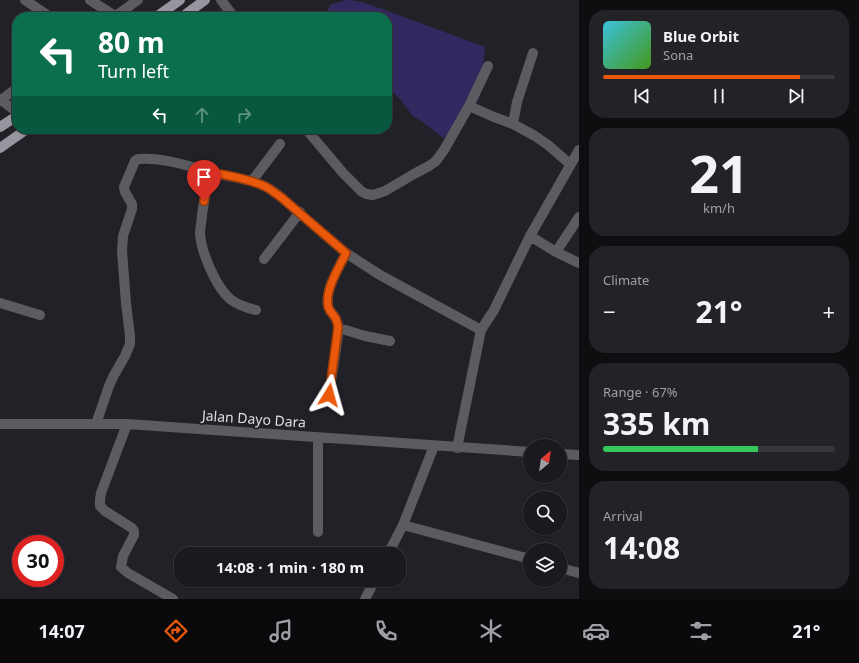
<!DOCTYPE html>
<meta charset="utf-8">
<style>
:root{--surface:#1a191e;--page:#232227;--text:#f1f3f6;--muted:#9fa0a4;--line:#38383c;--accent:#ea580c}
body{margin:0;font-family:"Noto Sans",sans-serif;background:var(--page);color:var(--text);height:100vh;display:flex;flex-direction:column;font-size:15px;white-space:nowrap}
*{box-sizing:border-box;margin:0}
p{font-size:13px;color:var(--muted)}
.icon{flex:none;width:22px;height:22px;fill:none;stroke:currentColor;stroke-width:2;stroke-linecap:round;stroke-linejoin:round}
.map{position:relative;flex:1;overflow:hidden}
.drawer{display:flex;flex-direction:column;gap:10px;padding:10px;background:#0e0e10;width:280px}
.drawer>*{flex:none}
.hud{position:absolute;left:12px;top:12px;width:380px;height:122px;border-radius:16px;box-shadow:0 1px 3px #0004,0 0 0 1px var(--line);background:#0b6e4f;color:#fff;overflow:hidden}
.needle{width:26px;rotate:29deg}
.buttons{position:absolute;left:523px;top:439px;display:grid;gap:8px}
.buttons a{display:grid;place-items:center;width:44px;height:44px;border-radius:50%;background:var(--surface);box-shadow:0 1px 3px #0004,0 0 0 1px var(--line);font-size:20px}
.speed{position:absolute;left:12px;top:535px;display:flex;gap:8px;font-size:20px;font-weight:700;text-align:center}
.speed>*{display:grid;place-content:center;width:52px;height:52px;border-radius:50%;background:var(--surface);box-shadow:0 1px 3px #0004,0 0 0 1px var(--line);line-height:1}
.speed .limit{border:6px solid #d22;background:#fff;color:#111}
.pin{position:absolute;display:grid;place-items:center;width:34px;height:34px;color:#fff;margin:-41px -17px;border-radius:50% 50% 50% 0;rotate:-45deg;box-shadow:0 0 4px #0007}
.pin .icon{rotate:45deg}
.me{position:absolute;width:44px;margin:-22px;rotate:8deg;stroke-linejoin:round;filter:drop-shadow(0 0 3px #0008)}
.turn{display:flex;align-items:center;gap:14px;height:84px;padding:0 20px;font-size:18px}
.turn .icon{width:52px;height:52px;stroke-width:2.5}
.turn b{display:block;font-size:28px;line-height:34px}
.lanes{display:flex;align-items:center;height:38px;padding:0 20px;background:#0003;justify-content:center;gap:20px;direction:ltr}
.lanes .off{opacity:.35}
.big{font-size:30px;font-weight:700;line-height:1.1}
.drawer .tile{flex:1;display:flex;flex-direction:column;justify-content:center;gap:6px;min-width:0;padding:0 14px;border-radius:16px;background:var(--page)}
.drawer .dial{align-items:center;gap:0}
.dial b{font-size:52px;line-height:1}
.song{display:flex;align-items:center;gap:12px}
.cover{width:48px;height:48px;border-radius:6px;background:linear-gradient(135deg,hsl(190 70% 55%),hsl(100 70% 35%))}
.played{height:4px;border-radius:2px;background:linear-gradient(90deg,var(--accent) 85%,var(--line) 85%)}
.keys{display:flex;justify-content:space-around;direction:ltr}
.heat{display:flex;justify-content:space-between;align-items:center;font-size:22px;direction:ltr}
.charge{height:6px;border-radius:3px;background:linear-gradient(90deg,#34c759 67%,var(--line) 0)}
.trip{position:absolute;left:174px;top:547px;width:232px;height:40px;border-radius:16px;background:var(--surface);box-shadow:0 1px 3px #0004,0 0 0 1px var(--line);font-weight:700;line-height:40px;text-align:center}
.menu{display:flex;height:64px;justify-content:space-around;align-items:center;background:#0a0a0c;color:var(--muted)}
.menu .icon{width:28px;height:28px}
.menu .selected{color:var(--accent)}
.menu b{font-size:18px;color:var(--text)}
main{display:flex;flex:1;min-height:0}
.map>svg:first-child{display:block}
.green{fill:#342861}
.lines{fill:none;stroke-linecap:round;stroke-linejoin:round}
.minor{stroke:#5c5c60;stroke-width:10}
.primary{stroke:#97969e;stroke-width:10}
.route-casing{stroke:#983908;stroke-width:10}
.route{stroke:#ea580c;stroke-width:7}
.labels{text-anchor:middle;stroke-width:4;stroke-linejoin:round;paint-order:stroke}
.street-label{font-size:14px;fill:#dfdfe4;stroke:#222128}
</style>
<main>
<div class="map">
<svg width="579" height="599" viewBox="0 0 579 599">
<rect width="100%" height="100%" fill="#222128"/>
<path class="green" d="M346,0C362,0 378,8 393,13C424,24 454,36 485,47L480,96L471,112L456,132L443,138L424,123L413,116L400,99L387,86V17H326L330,5Z"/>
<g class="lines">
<path class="minor" d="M25,0L50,17
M90,0L115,16
M221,0L234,17
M114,17L138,0
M533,53L517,102L513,124L535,136L548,145L570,164
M0,99L17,112
M0,101L17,88
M469,106L488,66
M306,129L343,173L361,191L366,194L373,195L385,191L414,174L429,166L436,161L444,150L469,106L494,117L513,124
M210,172C207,186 204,200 202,215C202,221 200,227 200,233C201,252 216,287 230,299C238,305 247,308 256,310
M252,181L280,144
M530,236L556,252L579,263
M556,252L579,217
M346,253C339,268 325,289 328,306C329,311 333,314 336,319C337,322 338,325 339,328L365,336L390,341
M264,259L300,212
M0,303L40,315
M329,395L339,328
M0,424H127L530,452
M96,424L109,386L114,375L125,356L130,344V336L126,303L122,251L123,236L132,209V204L125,192L124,187L135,161L138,159C163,157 187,166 211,172C228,177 246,178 262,185C270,188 276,193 282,198L346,253L380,275L481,330
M127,424L101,493L100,500V506L105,511L132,528L134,531V535L123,556L121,567L128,573L173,599
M318,438V532
M457,448L481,330L494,310L530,236L579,150
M560,454L579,455
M403,525L530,559
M388,554L403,525L434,446
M560,568L579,573
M365,599L375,580"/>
<path class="primary" d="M156,17L180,0
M182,17L205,0
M0,127L17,116
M0,148L27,129"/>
</g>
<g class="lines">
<defs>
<path id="route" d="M204,201L206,190L210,172C228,176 247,178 264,186C271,189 276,194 282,198L346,253C339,268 325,289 328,306C329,311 333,314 336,319C337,322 338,325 338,328L329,395"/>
</defs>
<use href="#route" class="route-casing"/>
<use href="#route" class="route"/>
</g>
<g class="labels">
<g class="street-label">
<text transform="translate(254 419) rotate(4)" y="5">Jalan Dayo Dara</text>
</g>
</g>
</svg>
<div class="buttons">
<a><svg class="needle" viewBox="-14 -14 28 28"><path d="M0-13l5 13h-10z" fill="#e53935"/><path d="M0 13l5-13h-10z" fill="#9fa0a4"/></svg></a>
<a><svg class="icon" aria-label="search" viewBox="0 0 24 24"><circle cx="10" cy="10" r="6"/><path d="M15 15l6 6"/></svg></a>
<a><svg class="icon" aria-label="layers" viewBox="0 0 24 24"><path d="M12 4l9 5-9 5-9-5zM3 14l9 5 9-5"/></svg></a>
</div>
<div class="speed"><div class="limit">30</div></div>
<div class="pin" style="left:204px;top:201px;background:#d93025"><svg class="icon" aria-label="arrive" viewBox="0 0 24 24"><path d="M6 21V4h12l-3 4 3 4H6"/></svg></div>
<svg class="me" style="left:329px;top:395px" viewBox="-20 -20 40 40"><path d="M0-17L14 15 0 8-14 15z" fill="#ea580c" stroke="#fff" stroke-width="4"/></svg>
<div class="trip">14:08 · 1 min · 180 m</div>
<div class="hud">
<div class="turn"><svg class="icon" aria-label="left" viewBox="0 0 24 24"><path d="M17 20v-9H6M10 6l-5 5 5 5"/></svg><div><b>80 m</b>Turn left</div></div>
<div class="lanes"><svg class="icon" aria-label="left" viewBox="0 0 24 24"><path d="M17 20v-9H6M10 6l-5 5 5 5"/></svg><svg class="icon off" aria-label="ahead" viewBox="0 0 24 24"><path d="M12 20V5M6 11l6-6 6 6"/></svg><svg class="icon off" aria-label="right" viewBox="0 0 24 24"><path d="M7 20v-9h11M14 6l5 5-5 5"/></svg></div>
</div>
</div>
<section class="drawer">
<div class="tile">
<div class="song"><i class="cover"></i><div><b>Blue Orbit</b><p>Sona</p></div></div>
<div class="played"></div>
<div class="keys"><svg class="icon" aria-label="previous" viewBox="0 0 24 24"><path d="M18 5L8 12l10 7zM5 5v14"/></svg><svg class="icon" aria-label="pause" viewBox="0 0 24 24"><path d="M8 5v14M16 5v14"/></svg><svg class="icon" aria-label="next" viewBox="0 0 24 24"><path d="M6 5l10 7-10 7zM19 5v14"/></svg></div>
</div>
<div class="tile dial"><b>21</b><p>km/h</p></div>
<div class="tile"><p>Climate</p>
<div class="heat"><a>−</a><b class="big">21°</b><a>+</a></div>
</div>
<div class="tile"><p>Range · 67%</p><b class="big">335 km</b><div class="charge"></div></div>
<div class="tile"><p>Arrival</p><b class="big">14:08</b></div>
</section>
</main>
<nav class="menu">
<b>14:07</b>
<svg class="icon selected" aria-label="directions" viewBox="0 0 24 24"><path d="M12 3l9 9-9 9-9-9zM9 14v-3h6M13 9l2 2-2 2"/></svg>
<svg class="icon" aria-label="music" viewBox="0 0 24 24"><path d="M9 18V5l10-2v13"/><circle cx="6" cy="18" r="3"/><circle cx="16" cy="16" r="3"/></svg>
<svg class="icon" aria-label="phone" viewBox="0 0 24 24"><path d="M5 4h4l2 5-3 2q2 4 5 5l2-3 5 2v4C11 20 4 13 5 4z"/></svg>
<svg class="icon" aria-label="climate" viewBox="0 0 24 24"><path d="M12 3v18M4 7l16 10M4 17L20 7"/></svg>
<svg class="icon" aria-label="car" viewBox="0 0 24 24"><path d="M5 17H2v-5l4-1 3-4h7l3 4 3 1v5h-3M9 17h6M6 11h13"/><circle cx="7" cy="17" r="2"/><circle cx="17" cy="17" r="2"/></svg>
<svg class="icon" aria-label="filters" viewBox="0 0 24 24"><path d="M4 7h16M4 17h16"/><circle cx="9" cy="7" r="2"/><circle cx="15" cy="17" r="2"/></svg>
<b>21°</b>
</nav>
